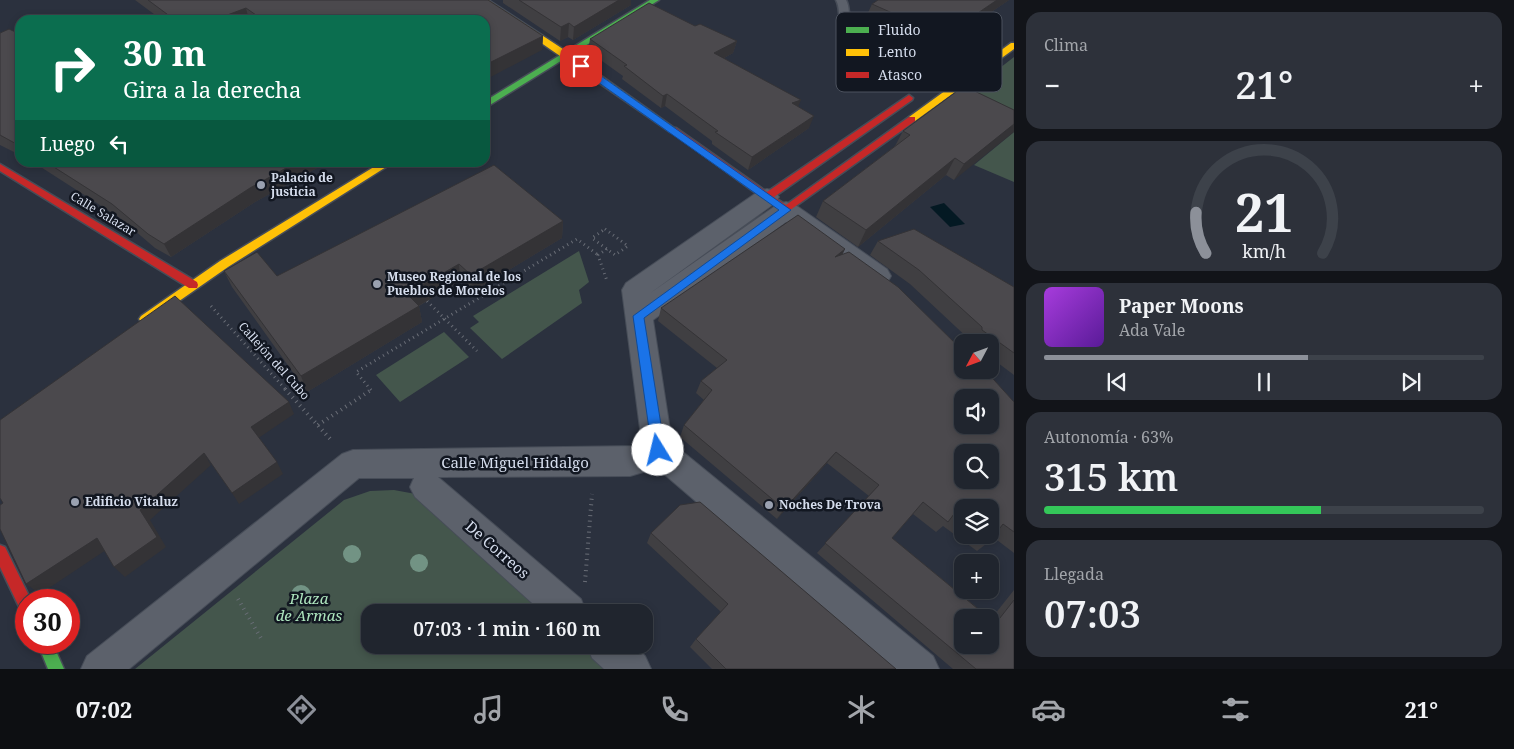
<!DOCTYPE html>
<html lang="es">
<meta charset="utf-8">
<style>
:root{--surface:#20252e;--page:#2d313a;--text:#f1f3f6;--muted:#a2a5aa;--line:#3d424a;--accent:#8c9099}
body{margin:0;font-family:"Noto Serif",serif;background:var(--page);color:var(--text);height:100vh;display:flex;flex-direction:column;font-size:19px;white-space:nowrap}
*{box-sizing:border-box;margin:0}
p{font-size:16px;color:var(--muted)}
.icon{flex:none;width:28px;height:28px;fill:none;stroke:currentColor;stroke-width:2;stroke-linecap:round;stroke-linejoin:round}
.map{position:relative;flex:1;overflow:hidden}
.side{display:flex;flex-direction:column;gap:12px;padding:12px;background:#121419;width:500px}
.side>*{flex:none}
.top-card{position:absolute;left:15px;top:15px;width:475px;height:152px;border-radius:15px;box-shadow:0 2px 8px #0003,0 0 0 1px var(--line);background:#0b6e4f;color:#fff;overflow:hidden}
.needle{width:32px;rotate:229deg}
.fabs{position:absolute;left:954px;top:334px;display:grid;gap:10px}
.fabs a{display:grid;place-items:center;width:45px;height:45px;border-radius:10px;background:var(--surface);box-shadow:0 2px 8px #0003,0 0 0 1px var(--line);font-size:25px}
.speed{position:absolute;left:15px;top:589px;display:flex;gap:10px;font-size:25px;font-weight:700;text-align:center}
.speed>*{display:grid;place-content:center;width:65px;height:65px;border-radius:50%;background:var(--surface);box-shadow:0 2px 8px #0003,0 0 0 1px var(--line);line-height:1}
.speed .limit{border:8px solid #d22;background:#fff;color:#111}
.pin{position:absolute;display:grid;place-items:center;width:42px;height:42px;color:#fff;margin:-21px;border-radius:10px;box-shadow:0 2px 8px #0006}
.me{position:absolute;width:55px;margin:-28px;rotate:351deg;stroke-linejoin:round;filter:drop-shadow(0 0 4px #0008)}
.turn{display:flex;align-items:center;gap:18px;height:105px;padding:0 25px;font-size:22px}
.turn .icon{width:65px;height:65px;stroke-width:2.5}
.turn b{display:block;font-size:35px;line-height:42px}
.then{display:flex;align-items:center;height:48px;padding:0 25px;background:#0003;gap:10px;font-size:19px}
.big{font-size:38px;font-weight:600;line-height:1.1}
.side .tile{flex:1;display:flex;flex-direction:column;justify-content:center;gap:8px;min-width:0;padding:0 18px;border-radius:15px;background:var(--page)}
.side .dial{align-items:center;gap:0}
.dial svg{height:130px;overflow:visible;fill:none;stroke:var(--line);stroke-width:7;stroke-linecap:round;text-anchor:middle}
.dial text{fill:var(--text);stroke:none}
.song{display:flex;align-items:center;gap:15px}
.cover{width:60px;height:60px;border-radius:8px;background:linear-gradient(135deg,hsl(280 70% 55%),hsl(270 70% 35%))}
.played{height:5px;border-radius:2px;background:linear-gradient(90deg,var(--accent) 60%,var(--line) 60%)}
.keys{display:flex;justify-content:space-around;direction:ltr}
.heat{display:flex;justify-content:space-between;align-items:center;font-size:28px;direction:ltr}
.charge{height:8px;border-radius:4px;background:linear-gradient(90deg,#34c759 63%,var(--line) 0)}
.trip{position:absolute;left:361px;top:604px;width:292px;height:50px;border-radius:15px;background:var(--surface);box-shadow:0 2px 8px #0003,0 0 0 1px var(--line);font-weight:600;line-height:50px;text-align:center}
.menu{display:flex;height:80px;justify-content:space-around;align-items:center;background:#0d0f12;color:var(--muted)}
.menu .icon{width:35px;height:35px}
.menu .current{color:var(--accent)}
.menu b{font-size:22px;color:var(--text)}
main{display:flex;flex:1;min-height:0}
.map>svg:first-child{display:block}
.green{fill:#44564c}
.water{fill:#041923}
.lines{fill:none;stroke-linecap:round;stroke-linejoin:round}
.lane-casing{stroke:#474d58;stroke-width:3}
.street-casing{stroke:#474d58;stroke-width:2}
.fast-casing{stroke:#474d58;stroke-width:3}
.slow-casing{stroke:#474d58;stroke-width:3}
.jam-casing{stroke:#474d58;stroke-width:3}
.path-far1{stroke:#6a6e77;stroke-width:3;stroke-dasharray:1 4;stroke-linecap:butt}
.path{stroke:#6a6e77;stroke-width:4;stroke-dasharray:1 4.5;stroke-linecap:butt}
.lane{fill:#5c616b;fill-rule:evenodd}
.street{fill:#5c616b;fill-rule:evenodd}
.fast{fill:#4caf50;fill-rule:evenodd}
.slow{fill:#ffc107;fill-rule:evenodd}
.jam{fill:#c62828;fill-rule:evenodd}
.tree{fill:#729384}
.wall{fill:#403f42;fill-rule:evenodd}
.shaded-wall{fill:#343336}
.building{fill:#4b494d;stroke:#343336;fill-rule:evenodd}
.route{fill:#1a73e8;stroke:#114b97}
.poi-dot{fill:#9aa1b0;stroke:#121721;stroke-width:2}
.labels{text-anchor:middle;stroke-width:5;stroke-linejoin:round;paint-order:stroke}
.poi-label{font-size:12px;font-weight:bold;fill:#d5dded;stroke:#121721;text-anchor:start}
.street-label{font-size:12px;fill:#d5dded;stroke:#121721}
.near-street-label{font-size:15px;fill:#d5dded;stroke:#121721}
.near-park-label{font-size:15px;font-style:italic;fill:#ade4bd;stroke:#121721}
.key{fill:#121721;stroke:#4c525e;stroke-width:1}
.key-label{font-size:14px;fill:#d5dded}
</style>
<main>
<div class="map">
<svg width="1014" height="669" viewBox="0 0 1014 669">
<rect width="100%" height="100%" fill="#2b313e"/>
<path class="green" d="M1014,57V182L974,165L1014,132L955,103Z
M579,251L589,282L579,290L582,303L502,359L470,328L479,322L473,316Z
M444,332L469,357L400,402L376,375Z
M394,490L421,495L554,612H370V645H591L617,669H135L344,500L370,491Z"/>
<path class="water" d="M944,203L965,224L950,227L930,207Z"/>
<g class="lines">
<defs>
<path id="lane" d="M836,0H846C850,7 848,16 851,22C863,43 920,64 942,75L943,77L942,79H934C909,67 854,49 841,23C838,15 840,7 836,0Z"/>
<path id="street" d="M767,189L775,191L779,197L775,203L649,294L778,204L786,202L794,204L887,269L891,276L887,283L878,286L869,283L786,222L653,320L672,443L933,656L939,669H891L657,468L630,476L438,477L581,599L586,612H542L415,497L410,487L414,478H359L129,669H81L87,656L342,454L353,450L639,446L642,444L622,290L626,283L759,191Z
M587,645H633L645,656L651,669H604L592,658Z"/>
<path id="fast" d="M650,0H659L485,108V101Z
M37,642H52L64,669H48Z"/>
<path id="slow" d="M479,0H488L569,53L677,130L676,132H670Z
M1011,43H1014V49L915,121H909V117Z
M382,162H394L228,267L149,322H141L139,319L141,316L220,261Z"/>
<path id="jam" d="M909,95L913,98L912,100L774,197L786,205L909,117H915V121L786,213L764,199L669,130L670,128H676L767,192Z
M0,164L197,282L198,285L197,288H189L0,171Z
M0,545L5,547L31,600H26V613L21,611L0,567Z"/>
</defs>
<use href="#lane" class="lane-casing"/>
<use href="#street" class="street-casing"/>
<use href="#fast" class="fast-casing"/>
<use href="#slow" class="slow-casing"/>
<use href="#jam" class="jam-casing"/>
<path class="path-far1" d="M605,229L628,246L615,255L592,238Z
M607,249L598,255L607,281
M427,301L477,351
M211,306L286,390
M371,390L356,372L577,239L598,255"/>
<path class="path" d="M285,389L332,441
M318,425L371,390L370,389
M585,582L592,494
M238,599L262,640"/>
<use href="#lane" class="lane"/>
<use href="#street" class="street"/>
<use href="#fast" class="fast"/>
<use href="#slow" class="slow"/>
<use href="#jam" class="jam"/>
</g>
<g class="tree">
<circle cx="352" cy="554" r="9"/>
<circle cx="419" cy="563" r="9"/>
<circle cx="301" cy="595" r="10"/>
</g>
<path class="wall" d="M135,0H488L543,36L542,50L485,20H162Z
M503,0H631V5L573,40L568,37L560,41L503,3Z
M1009,0L937,49L866,17L872,4Z
M695,26L737,41L733,53L724,58L798,106L809,128L748,170L712,144V141L665,106L661,108L622,79L623,76L588,51L590,39Z
M0,33L20,34V155L0,145Z
M1014,110L954,180L946,175L858,247L816,217L823,201L895,146L903,131Z
M33,162H326V163L255,202L171,257L155,248L120,218Z
M563,221L562,238L472,292L460,281L419,306L422,322L307,392L232,287L224,271L277,276Z
M878,241L1014,287V375L990,357V342H971V341L910,284L870,255Z
M845,249L842,255L1014,402V553L993,537L990,541L977,551L943,526L936,532L913,514L892,538L991,619L1014,590V669H953L817,553L869,496L827,463L777,519L680,437L684,425L704,400L696,393L701,381L717,368L658,321L661,308ZM962,508L990,535H962Z
M651,533L896,669H712L690,647L696,639L721,612L647,543Z"/>
<path class="shaded-wall" d="M619,0H631V5L573,40L574,27Z
M997,0H1009L937,49L944,36Z
M246,8L249,20H214Z
M569,23L568,37L560,41L561,27Z
M543,36L542,50L485,80V65Z
M737,41L733,53L711,65L714,53Z
M667,94L665,106L661,108L663,96Z
M801,100L796,112L792,103Z
M814,116L809,128L748,170L752,157Z
M1014,124V132L954,180L964,164Z
M955,158L946,175L858,247L866,230Z
M297,162L326,163L255,202L171,257L164,244L250,188Z
M563,221L562,238L472,292L471,275Z
M845,249L838,263L835,257Z
M459,264L460,281L410,311L407,294Z
M419,306L422,322L307,392L301,376Z
M289,402L294,414L257,439L251,427Z
M836,452L827,463L777,519L784,509Z
M204,453L211,465L150,520L166,547L125,577L114,567L140,510Z
M277,462L283,474L239,504L232,493Z
M97,538L109,548L40,594L26,584Z"/>
<path class="building" d="M148,0H488L543,36L485,65V20H263L246,8L214,20H175Z
M519,0H619L574,27L569,23L561,27Z
M878,0H997L944,36L872,4Z
M649,3L695,26L700,24L737,41L714,53L801,100L792,103L814,116L752,157L715,132L718,131L667,94L663,96L624,66L627,65L590,39Z
M9,29L20,34V146L0,135V33Z
M964,86L1014,110V124L964,164L955,158L866,230L823,201L910,135L903,131Z
M46,162H297L250,188L164,244L148,234L112,204Z
M494,165L563,221L471,275L459,264L407,294L419,306L301,376L224,271L257,252L277,276Z
M798,215L845,249L835,257L849,252L898,287L961,349H962V370H985L1014,402V532L1003,524L990,541L981,535H990V508H962V521L954,514L948,522L923,502L892,538L989,618H962V645H990V618L996,623L1014,600V669H976L825,543L879,485L836,452L784,509L684,425L712,390L701,381L727,360L661,308ZM962,398H990V425H962ZM962,452H990V480H962Z
M914,229L1014,287V353L982,330V327L919,270L878,241Z
M175,296L289,402L251,427L277,462L232,493L204,453L140,510L157,537L114,567L97,538L26,584L0,529V505L3,503L0,498V420Z
M700,502L896,669H726L696,639L728,604L651,533L680,505Z"/>
<path class="route" d="M578,64H584L791,210L644,318L665,450L663,454L658,456L654,454L652,450L633,316L779,210L578,68Z"/>
<g class="poi-dot">
<circle cx="261" cy="185" r="5"/>
<circle cx="377" cy="284" r="5"/>
<circle cx="75" cy="502" r="5"/>
<circle cx="769" cy="505" r="5"/>
</g>
<g class="labels">
<g class="poi-label">
<text x="271" y="182">Palacio de<tspan x="271" dy="14">justicia</tspan></text>
<text x="387" y="281">Museo Regional de los<tspan x="387" dy="14">Pueblos de Morelos</tspan></text>
<text x="85" y="506">Edificio Vitaluz</text>
<text x="779" y="509">Noches De Trova</text>
</g>
<g class="street-label">
<text transform="translate(103 214) rotate(31)" y="4">Calle Salazar</text>
<text transform="translate(274 361) rotate(48)" y="4">Callejón del Cubo</text>
</g>
<g class="near-street-label">
<text x="515" y="468">Calle Miguel Hidalgo</text>
<text transform="translate(497 550) rotate(41)" y="5">De Correos</text>
</g>
<g class="near-park-label">
<text x="309" y="604">Plaza<tspan x="309" dy="17">de Armas</tspan></text>
</g>
</g>
<rect x="836" y="12" width="166" height="80" rx="8" class="key"/>
<rect x="846" y="27" width="23" height="6" fill="#4caf50"/>
<rect x="846" y="49" width="23" height="7" fill="#ffc107"/>
<rect x="846" y="72" width="23" height="6" fill="#c62828"/>
<g class="key-label">
<text x="878" y="35">Fluido</text>
<text x="878" y="57">Lento</text>
<text x="878" y="80">Atasco</text>
</g>
</svg>
<div class="fabs">
<a><svg class="needle" viewBox="-14 -14 28 28"><path d="M0-13l5 13h-10z" fill="#e53935"/><path d="M0 13l5-13h-10z" fill="#a2a5aa"/></svg></a>
<a><svg class="icon" aria-label="sound" viewBox="0 0 24 24"><path d="M4 9h4l5-4v14l-5-4H4zM17 9q2 3 0 6"/></svg></a>
<a><svg class="icon" aria-label="search" viewBox="0 0 24 24"><circle cx="10" cy="10" r="6"/><path d="M15 15l6 6"/></svg></a>
<a><svg class="icon" aria-label="layers" viewBox="0 0 24 24"><path d="M12 4l9 5-9 5-9-5zM3 14l9 5 9-5"/></svg></a>
<a>+</a>
<a>−</a>
</div>
<div class="speed"><div class="limit">30</div></div>
<div class="pin" style="left:581px;top:66px;background:#d93025"><svg class="icon" aria-label="arrive" viewBox="0 0 24 24"><path d="M6 21V4h12l-3 4 3 4H6"/></svg></div>
<svg class="me" style="left:658px;top:450px" viewBox="-20 -20 40 40"><circle r="19" fill="#fff"/><path d="M0-13L10 11 0 6-10 11z" fill="#1a73e8"/></svg>
<div class="trip">07:03 · 1 min · 160 m</div>
<div class="top-card">
<div class="turn"><svg class="icon" aria-label="right" viewBox="0 0 24 24"><path d="M7 20v-9h11M14 6l5 5-5 5"/></svg><div><b>30 m</b>Gira a la derecha</div></div>
<div class="then">Luego<svg class="icon" aria-label="left" viewBox="0 0 24 24"><path d="M17 20v-9H6M10 6l-5 5 5 5"/></svg></div>
</div>
</div>
<section class="side">
<div class="tile"><p>Clima</p>
<div class="heat"><a>−</a><b class="big">21°</b><a>+</a></div>
</div>
<div class="tile dial"><svg viewBox="0 0 100 80">
<path d="M14 69A42 42 0 1 1 86 69"/>
<path d="M14 69A42 42 0 0 1 8 44" stroke="#8c9099"/>
<text x="50" y="56" font-size="32" font-weight="700">21</text>
<text x="50" y="72" font-size="11">km/h</text>
</svg></div>
<div class="tile">
<div class="song"><i class="cover"></i><div><b>Paper Moons</b><p>Ada Vale</p></div></div>
<div class="played"></div>
<div class="keys"><svg class="icon" aria-label="previous" viewBox="0 0 24 24"><path d="M18 5L8 12l10 7zM5 5v14"/></svg><svg class="icon" aria-label="pause" viewBox="0 0 24 24"><path d="M8 5v14M16 5v14"/></svg><svg class="icon" aria-label="next" viewBox="0 0 24 24"><path d="M6 5l10 7-10 7zM19 5v14"/></svg></div>
</div>
<div class="tile"><p>Autonomía · 63%</p><b class="big">315 km</b><div class="charge"></div></div>
<div class="tile"><p>Llegada</p><b class="big">07:03</b></div>
</section>
</main>
<nav class="menu">
<b>07:02</b>
<svg class="icon current" aria-label="directions" viewBox="0 0 24 24"><path d="M12 3l9 9-9 9-9-9zM9 14v-3h6M13 9l2 2-2 2"/></svg>
<svg class="icon" aria-label="music" viewBox="0 0 24 24"><path d="M9 18V5l10-2v13"/><circle cx="6" cy="18" r="3"/><circle cx="16" cy="16" r="3"/></svg>
<svg class="icon" aria-label="phone" viewBox="0 0 24 24"><path d="M5 4h4l2 5-3 2q2 4 5 5l2-3 5 2v4C11 20 4 13 5 4z"/></svg>
<svg class="icon" aria-label="climate" viewBox="0 0 24 24"><path d="M12 3v18M4 7l16 10M4 17L20 7"/></svg>
<svg class="icon" aria-label="car" viewBox="0 0 24 24"><path d="M5 17H2v-5l4-1 3-4h7l3 4 3 1v5h-3M9 17h6M6 11h13"/><circle cx="7" cy="17" r="2"/><circle cx="17" cy="17" r="2"/></svg>
<svg class="icon" aria-label="filters" viewBox="0 0 24 24"><path d="M4 7h16M4 17h16"/><circle cx="9" cy="7" r="2"/><circle cx="15" cy="17" r="2"/></svg>
<b>21°</b>
</nav>
